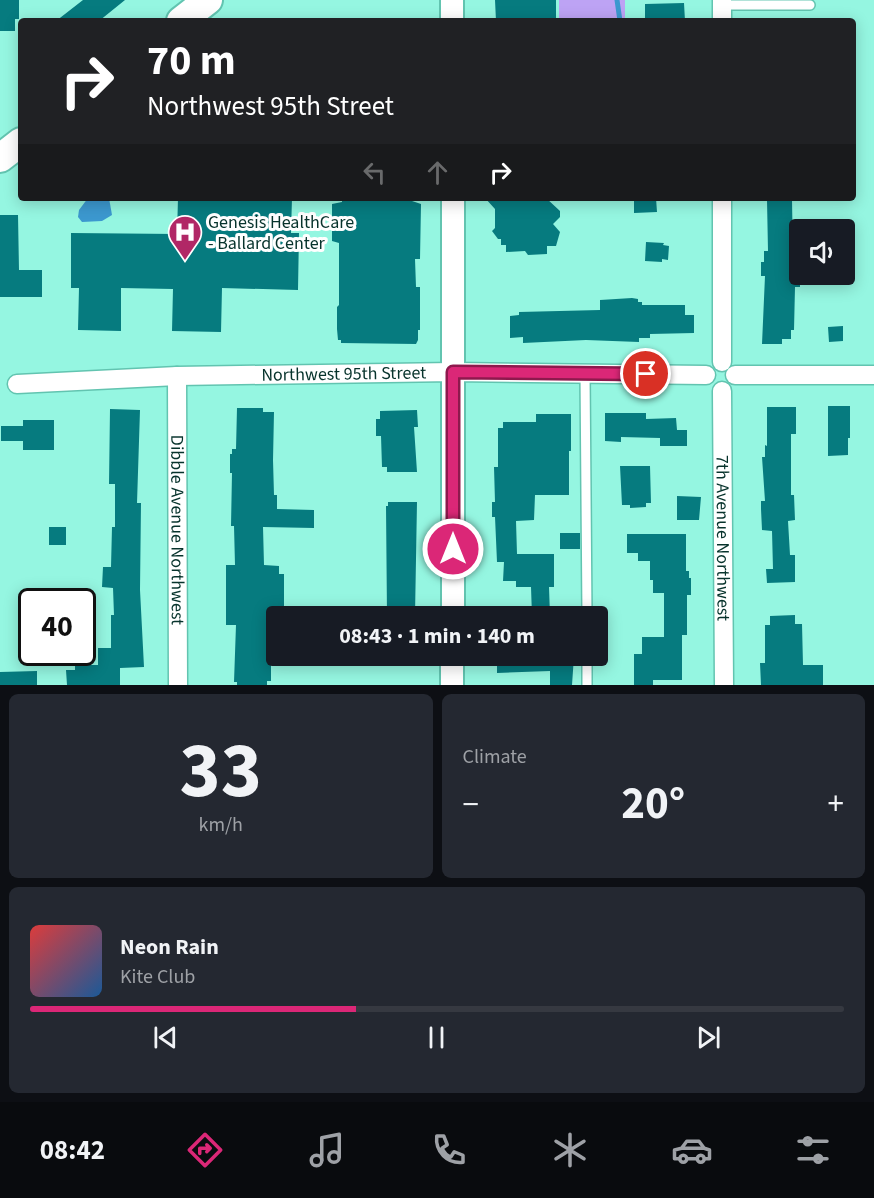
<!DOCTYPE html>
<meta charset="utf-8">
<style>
:root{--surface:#171b24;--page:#242831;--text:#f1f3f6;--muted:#9ea1a6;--line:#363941;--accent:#db2777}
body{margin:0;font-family:"Source Sans 3",sans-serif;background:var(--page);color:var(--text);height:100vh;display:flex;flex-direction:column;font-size:22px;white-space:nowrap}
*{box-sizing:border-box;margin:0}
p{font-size:20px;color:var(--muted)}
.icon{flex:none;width:33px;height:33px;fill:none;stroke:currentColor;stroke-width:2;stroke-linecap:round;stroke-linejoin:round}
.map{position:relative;height:685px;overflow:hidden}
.panel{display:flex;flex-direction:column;gap:9px;padding:9px;background:#0d0f14;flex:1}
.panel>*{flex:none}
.hud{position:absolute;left:18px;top:18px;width:838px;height:183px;border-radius:6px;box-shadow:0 3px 15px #0003;background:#202124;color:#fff;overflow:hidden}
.buttons{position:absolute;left:789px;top:219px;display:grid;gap:12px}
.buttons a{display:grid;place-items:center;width:66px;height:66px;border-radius:6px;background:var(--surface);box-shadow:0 3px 15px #0003;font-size:30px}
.speed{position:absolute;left:18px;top:588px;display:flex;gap:12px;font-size:30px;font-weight:700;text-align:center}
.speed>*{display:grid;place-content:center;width:78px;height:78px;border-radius:50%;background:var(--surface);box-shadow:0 3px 15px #0003;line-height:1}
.speed .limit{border:3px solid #111;border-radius:9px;background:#fff;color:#111}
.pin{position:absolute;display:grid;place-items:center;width:51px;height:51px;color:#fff;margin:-26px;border:3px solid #fff;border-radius:50%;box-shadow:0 2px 6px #0007}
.me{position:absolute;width:66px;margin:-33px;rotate:0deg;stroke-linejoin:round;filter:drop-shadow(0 0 4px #0008)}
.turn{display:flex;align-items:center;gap:21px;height:126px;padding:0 30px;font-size:27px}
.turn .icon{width:78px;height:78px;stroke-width:2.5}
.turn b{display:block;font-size:42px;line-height:51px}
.lanes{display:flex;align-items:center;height:57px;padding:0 30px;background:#0003;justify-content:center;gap:30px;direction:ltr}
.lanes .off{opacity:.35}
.big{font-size:45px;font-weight:700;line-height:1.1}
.panel .tile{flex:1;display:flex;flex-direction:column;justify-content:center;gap:9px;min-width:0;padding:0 21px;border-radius:9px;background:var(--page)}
.panel .dial{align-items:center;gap:0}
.dial b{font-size:78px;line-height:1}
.song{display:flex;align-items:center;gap:18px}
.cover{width:72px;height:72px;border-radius:9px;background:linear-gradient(135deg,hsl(0 70% 55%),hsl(210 70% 35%))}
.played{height:6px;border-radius:3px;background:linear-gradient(90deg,var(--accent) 40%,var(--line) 40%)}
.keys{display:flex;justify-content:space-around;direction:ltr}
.heat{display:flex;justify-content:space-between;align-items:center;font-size:33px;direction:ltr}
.panel .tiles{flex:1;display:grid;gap:9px;grid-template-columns:1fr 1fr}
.tile:last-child{grid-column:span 2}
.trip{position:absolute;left:266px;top:606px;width:342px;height:60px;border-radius:6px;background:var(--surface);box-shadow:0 3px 15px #0003;font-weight:700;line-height:60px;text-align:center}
.menu{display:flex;height:96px;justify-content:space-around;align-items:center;background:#090b0e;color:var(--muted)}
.menu .icon{width:42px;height:42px}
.menu .active{color:var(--accent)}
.menu b{font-size:27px;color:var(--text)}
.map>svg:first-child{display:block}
.green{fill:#bda3f4}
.water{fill:#3c98cf}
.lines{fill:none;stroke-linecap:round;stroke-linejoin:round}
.stream{stroke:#3c98cf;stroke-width:5}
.building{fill:#067b7f}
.service-casing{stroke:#62c4b0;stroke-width:12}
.minor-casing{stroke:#62c4b0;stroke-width:21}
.tertiary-casing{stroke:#62c4b0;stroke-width:26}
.primary-casing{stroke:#62c4b0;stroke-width:32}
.service{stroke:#fff;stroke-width:9}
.minor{stroke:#fff;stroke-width:18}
.tertiary{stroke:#fff;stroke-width:22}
.primary{stroke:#fff;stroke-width:28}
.route-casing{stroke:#8e194d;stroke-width:15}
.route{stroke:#db2777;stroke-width:10}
.labels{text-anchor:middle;stroke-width:6;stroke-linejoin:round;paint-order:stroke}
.poi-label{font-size:18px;fill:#07332c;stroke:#fff;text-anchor:start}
.street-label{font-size:18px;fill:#07332c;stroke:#fff}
</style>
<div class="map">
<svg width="874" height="685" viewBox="0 0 874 685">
<rect width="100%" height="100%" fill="#95f6e1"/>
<path class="green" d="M559,0H625V21H559Z"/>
<path class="water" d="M88,198H109L112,215L102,221L82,222L78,217L79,210Z"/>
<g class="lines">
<path class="stream" d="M617,0L620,21"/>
</g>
<path class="building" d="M0,0H19V19H15V31H0Z
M83,0H125L99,21H56Z
M495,0H556V21H496Z
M684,3L685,21H645V4Z
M178,198H292L291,233H299L298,290L222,288L221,332L172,331L173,289L121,288V331L78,330L79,288H71V233L177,234Z
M485,198H546L560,211V217L553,224L560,232L556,246H547V254L528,255L525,251L506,252V245H501V239H498L492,231L495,228V209Z
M634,198H656L657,212L634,213Z
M391,199L409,200L421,204L420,259H415L416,287H420V330H418V340L416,344L341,343V340H338L337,329V307L339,305V243L332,241V204L342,202V200L391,201Z
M792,199L793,259H800V287H795L794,330H791V339H782V344H762L765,276H761V262H764V251H768L767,200Z
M0,215H18L19,270H42V297H0Z
M646,242L664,243L663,245L669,246L668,260L662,259V262L645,261Z
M632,298L638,299V302H642V305H685V315H694V333L650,334V338H639V342L586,340L523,343V337L510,338V316L519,315V312L600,310V300Z
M843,326V341L829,342L828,327Z
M828,406H850V438H848V455L828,456Z
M767,407H796V434H791V495H794L795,520L788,521L790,555H795V582L767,583L766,569H773L772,531L762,530L761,509V501H765L762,457H765V445L767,446Z
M237,408H263V412H274L273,460L274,495H277V509L314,510V528L263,527L264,565L279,566V574H284V616H276L275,643H271V681H267V685H237V682H234L236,625H226V565H235L234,526H231L232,473H230V454H232V449H236Z
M110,409L140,410L137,503H141L140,590L144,667L120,668V685H67L66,670H75V665H98V648H111V615H114L113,588L102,587L103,567H111L112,527H115V484H109Z
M417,410L418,427H414L417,472H387V467H382L381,436H376V419H380V411Z
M605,413H646V419L676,418L677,430H687V446H660V438L621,437V442L605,441Z
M536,414H571V451H569V495H535L534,520L516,521L517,554H554V587H549L550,616H532L531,587H516V581H503L504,562H497L495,517H492V502H495L494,467H498V428H503V422H536Z
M23,420H54V450H23V441H1V426H23Z
M620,466H650L651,503H646V507L630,508V505H622Z
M677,496L701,497L699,520H677Z
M388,502H417L415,616H387L386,506H388Z
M49,527H66V545H49Z
M560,533H580V549H560Z
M627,534H686V571H689V578H691V595H687V635H682V680H653V685H634V654H642V637H664V593H653V580H650V561H638V553H627Z
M795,615V624H802L803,665H823V685H761L760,663H765V625H770V616Z
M497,656H574L572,685H550V671L497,673Z
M37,671V685H0V672Z"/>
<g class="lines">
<defs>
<path id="service" d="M722,5H810
M585,373L587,616
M587,656V685"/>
<g id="minor">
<path d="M722,0V21"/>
<path d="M722,362V198"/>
<path d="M735,375H874"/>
<path id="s1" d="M177,376L178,685"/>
<path id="s2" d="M17,384L177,376L453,372L706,375"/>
<path id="s3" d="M722,391L724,685"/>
</g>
<path id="tertiary" d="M452,0V21
M453,616V198
M452,685V656"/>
<path id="primary" d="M181,21L208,0
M0,158L21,142"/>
</defs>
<use href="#service" class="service-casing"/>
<use href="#minor" class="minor-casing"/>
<use href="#tertiary" class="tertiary-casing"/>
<use href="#primary" class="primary-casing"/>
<use href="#service" class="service"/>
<use href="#minor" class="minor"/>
<use href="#tertiary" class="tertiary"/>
<use href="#primary" class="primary"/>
</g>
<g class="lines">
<defs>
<path id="route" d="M453,549V372L646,374"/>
</defs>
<use href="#route" class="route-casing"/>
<use href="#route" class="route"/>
</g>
<defs>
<symbol id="hospital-pin" viewBox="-11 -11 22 30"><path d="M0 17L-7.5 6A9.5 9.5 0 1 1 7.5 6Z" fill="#b12766" stroke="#fff"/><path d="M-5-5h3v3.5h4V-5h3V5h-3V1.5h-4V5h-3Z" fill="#fff"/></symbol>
</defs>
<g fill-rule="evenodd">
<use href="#hospital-pin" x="166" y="213" width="38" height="52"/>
</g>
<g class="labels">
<g class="poi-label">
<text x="208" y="228">Genesis HealthCare<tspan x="208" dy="21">- Ballard Center</tspan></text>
</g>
<g class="street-label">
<text dy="6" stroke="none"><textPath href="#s2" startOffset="327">Northwest 95th Street</textPath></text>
<text dy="6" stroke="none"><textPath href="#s1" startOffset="154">Dibble Avenue Northwest</textPath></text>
<text dy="6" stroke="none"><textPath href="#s3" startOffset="147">7th Avenue Northwest</textPath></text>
</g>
</g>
</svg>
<div class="buttons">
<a><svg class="icon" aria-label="sound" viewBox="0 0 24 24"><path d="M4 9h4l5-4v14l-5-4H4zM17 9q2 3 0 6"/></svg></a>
</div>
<div class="speed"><div class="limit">40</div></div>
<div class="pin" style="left:646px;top:374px;background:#d93025"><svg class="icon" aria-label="arrive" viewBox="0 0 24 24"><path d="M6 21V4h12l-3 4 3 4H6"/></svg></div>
<svg class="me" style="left:453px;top:549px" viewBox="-20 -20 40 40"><circle r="17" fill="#db2777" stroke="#fff" stroke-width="3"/><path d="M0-11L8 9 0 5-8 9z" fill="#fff"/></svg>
<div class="trip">08:43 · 1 min · 140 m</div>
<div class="hud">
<div class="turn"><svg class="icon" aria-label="right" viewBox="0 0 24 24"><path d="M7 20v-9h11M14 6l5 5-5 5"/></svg><div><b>70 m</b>Northwest 95th Street</div></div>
<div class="lanes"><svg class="icon off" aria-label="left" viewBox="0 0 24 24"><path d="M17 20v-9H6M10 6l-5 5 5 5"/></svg><svg class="icon off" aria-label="ahead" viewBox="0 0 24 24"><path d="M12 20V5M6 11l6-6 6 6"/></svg><svg class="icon" aria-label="right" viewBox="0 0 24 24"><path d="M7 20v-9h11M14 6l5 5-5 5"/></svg></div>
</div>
</div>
<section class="panel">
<div class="tiles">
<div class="tile dial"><b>33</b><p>km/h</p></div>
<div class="tile"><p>Climate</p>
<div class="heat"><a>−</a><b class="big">20°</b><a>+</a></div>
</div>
<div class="tile">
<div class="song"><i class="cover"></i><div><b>Neon Rain</b><p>Kite Club</p></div></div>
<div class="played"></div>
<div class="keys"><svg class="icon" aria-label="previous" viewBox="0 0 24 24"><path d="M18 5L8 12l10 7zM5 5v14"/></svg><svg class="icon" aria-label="pause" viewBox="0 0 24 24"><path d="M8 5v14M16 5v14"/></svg><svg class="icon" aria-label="next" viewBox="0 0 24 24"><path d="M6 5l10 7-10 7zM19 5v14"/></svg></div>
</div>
</div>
</section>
<nav class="menu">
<b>08:42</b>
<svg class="icon active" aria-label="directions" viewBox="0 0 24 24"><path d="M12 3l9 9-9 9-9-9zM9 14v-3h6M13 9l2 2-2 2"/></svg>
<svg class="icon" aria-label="music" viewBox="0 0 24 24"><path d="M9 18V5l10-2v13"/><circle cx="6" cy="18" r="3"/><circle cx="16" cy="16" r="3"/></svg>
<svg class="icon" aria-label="phone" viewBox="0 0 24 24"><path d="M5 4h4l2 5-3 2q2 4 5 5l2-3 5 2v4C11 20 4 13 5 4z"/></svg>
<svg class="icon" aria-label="climate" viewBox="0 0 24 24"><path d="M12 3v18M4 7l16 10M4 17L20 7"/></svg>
<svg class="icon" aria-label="car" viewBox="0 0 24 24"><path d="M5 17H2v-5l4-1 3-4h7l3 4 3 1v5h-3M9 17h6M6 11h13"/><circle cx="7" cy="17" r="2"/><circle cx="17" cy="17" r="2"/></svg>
<svg class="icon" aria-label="filters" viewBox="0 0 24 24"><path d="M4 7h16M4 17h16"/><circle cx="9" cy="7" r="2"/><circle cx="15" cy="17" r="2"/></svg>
</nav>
